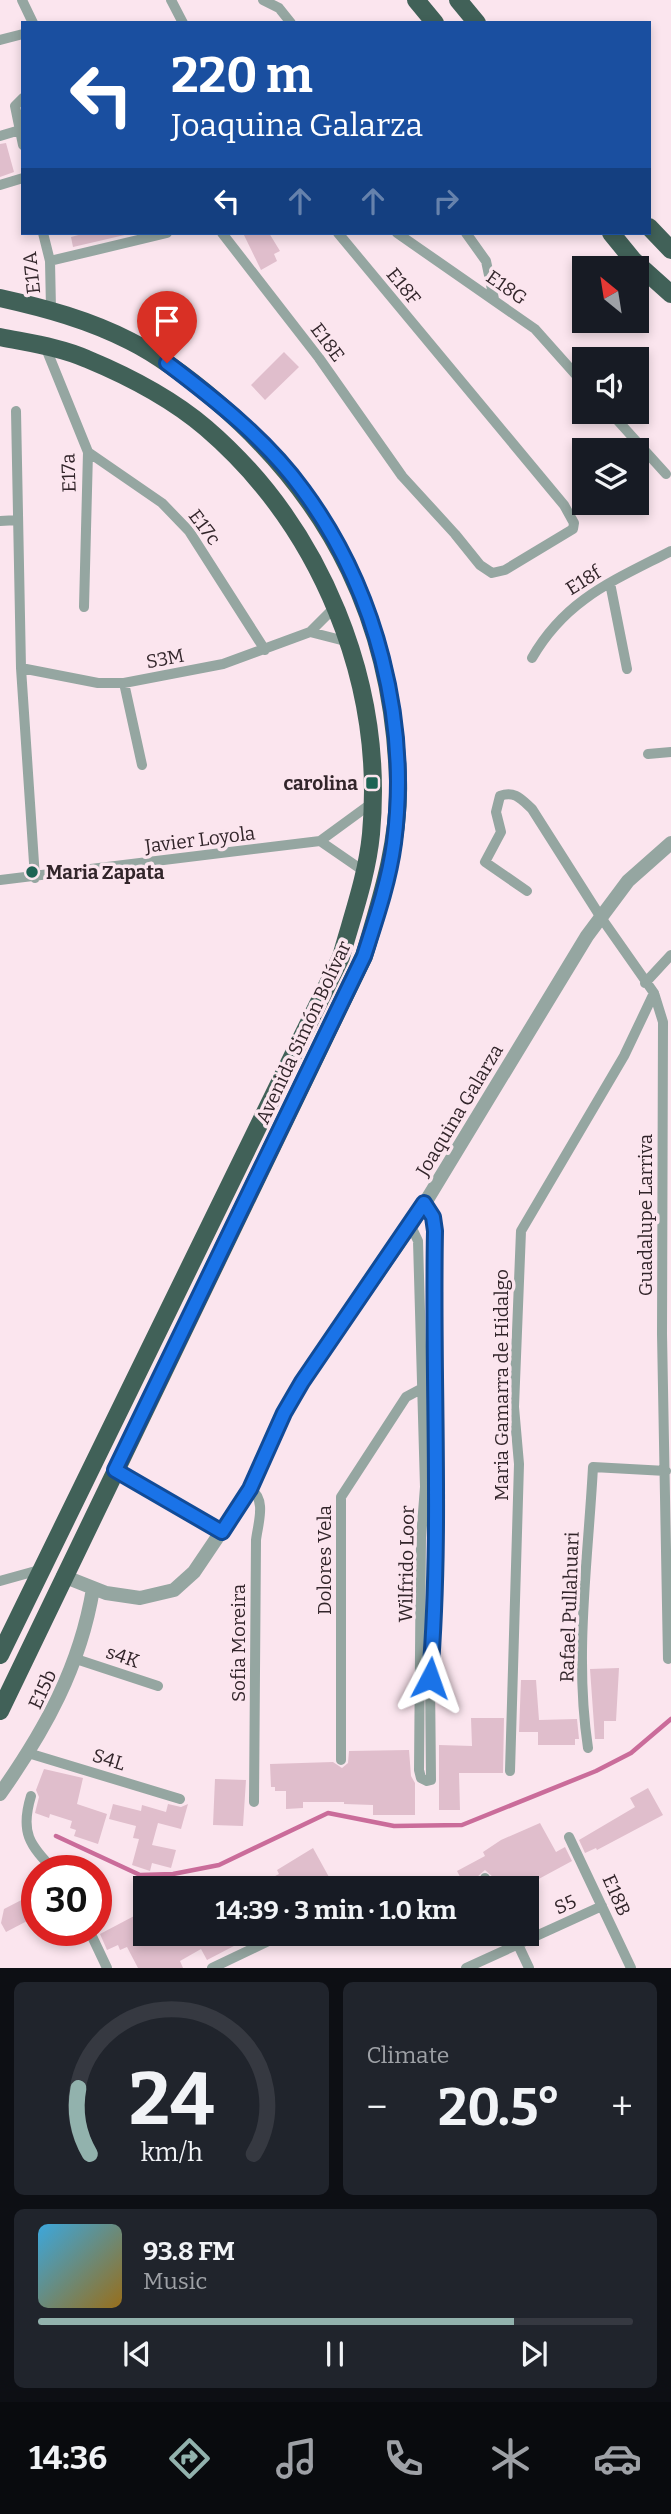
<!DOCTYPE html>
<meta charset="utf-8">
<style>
:root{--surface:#171b24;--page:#20242c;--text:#f1f3f6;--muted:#9ea1a6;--line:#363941;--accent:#92b2ad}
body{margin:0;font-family:Bitter,serif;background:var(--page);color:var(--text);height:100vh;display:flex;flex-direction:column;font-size:26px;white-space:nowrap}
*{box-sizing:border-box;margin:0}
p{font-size:23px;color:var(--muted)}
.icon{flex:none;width:38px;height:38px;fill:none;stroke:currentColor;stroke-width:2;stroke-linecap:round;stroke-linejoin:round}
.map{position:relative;height:1968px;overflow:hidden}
.panel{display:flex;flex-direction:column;gap:14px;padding:14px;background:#0d0f14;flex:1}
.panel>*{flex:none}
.guide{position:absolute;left:21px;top:21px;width:630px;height:214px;border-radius:0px;box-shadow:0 4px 10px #0003;background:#1a4fa0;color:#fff;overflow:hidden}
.needle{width:46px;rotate:330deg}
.buttons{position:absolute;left:572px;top:256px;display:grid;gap:14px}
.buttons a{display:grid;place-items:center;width:77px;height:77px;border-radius:0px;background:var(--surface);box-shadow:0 4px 10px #0003;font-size:35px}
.speed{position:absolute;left:21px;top:1855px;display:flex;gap:14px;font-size:35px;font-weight:700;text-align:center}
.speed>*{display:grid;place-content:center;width:91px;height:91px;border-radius:50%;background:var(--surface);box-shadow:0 4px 10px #0003;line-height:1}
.speed .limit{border:10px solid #d22;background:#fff;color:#111}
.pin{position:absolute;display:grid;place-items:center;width:60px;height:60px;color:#fff;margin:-72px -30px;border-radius:50% 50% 50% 0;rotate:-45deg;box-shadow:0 0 7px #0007}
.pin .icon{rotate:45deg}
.me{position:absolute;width:77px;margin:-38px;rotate:4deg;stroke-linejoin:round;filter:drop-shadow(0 0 5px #0008)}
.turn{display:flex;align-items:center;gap:24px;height:147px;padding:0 35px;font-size:32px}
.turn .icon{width:91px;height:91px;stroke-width:2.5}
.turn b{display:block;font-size:49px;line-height:60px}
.lanes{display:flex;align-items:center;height:66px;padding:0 35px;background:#0003;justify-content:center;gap:35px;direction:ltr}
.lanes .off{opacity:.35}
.big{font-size:52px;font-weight:700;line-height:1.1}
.panel .tile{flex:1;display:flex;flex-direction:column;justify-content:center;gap:10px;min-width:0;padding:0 24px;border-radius:10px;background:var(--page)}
.panel .dial{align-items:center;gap:0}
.dial svg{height:182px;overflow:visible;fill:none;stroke:var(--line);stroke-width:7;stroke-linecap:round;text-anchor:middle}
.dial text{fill:var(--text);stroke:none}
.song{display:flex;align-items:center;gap:21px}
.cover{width:84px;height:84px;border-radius:10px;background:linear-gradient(135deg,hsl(200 70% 55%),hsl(40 70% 35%))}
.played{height:7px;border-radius:4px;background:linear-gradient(90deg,var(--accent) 80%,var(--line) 80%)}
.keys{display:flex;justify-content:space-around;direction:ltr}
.heat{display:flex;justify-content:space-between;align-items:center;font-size:38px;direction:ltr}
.panel .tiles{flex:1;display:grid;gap:14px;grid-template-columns:1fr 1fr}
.tile:last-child{grid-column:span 2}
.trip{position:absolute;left:133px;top:1876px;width:406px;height:70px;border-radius:0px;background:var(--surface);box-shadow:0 4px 10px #0003;font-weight:700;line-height:70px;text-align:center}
.menu{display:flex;height:112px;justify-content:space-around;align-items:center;background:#090b0e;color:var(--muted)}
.menu .icon{width:49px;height:49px}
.menu .active{color:var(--accent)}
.menu b{font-size:32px;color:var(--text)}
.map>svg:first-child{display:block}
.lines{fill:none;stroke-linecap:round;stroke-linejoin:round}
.stream{stroke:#ca6c9a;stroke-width:4.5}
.building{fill:#e0becc}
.minor{stroke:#95a6a1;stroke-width:10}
.tertiary{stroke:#95a6a1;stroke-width:14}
.trunk{stroke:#416158;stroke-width:18}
.route-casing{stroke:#114b97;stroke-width:18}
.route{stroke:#1a73e8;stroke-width:12}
.poi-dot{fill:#1e6354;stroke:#fbe5ee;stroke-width:2.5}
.labels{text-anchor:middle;stroke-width:7;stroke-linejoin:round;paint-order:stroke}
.street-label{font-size:19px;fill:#32252a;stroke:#fbe5ee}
.poi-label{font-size:19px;font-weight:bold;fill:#32252a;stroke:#fbe5ee;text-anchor:end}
</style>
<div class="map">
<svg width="671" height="1968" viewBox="0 0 671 1968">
<rect width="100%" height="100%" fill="#fbe5ee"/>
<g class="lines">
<path class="stream" d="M56,1836L140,1875L173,1874L219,1865L328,1813L394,1826L462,1825L596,1771L631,1753L671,1719"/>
</g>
<path class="building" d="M6,143L14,172L0,177V144Z
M86,233H129V234L73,247L71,237Z
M243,233H269L280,251L274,254L277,261L261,270Z
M284,352L299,367L265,400L251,385Z
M619,1668L616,1721H604V1739H595L590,1669Z
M521,1680H536L539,1720L577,1719L579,1739H575V1745H538V1732H519Z
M471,1718H504L503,1773H459L460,1810H439V1745L472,1746Z
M409,1750L411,1776L415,1783V1815H373V1805L344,1804V1802H303V1808L286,1809V1791H275V1787H271L270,1764L333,1762L342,1768L348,1763L349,1751Z
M44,1769L83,1778L77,1804L107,1814L98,1844L74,1836L76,1830L70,1828L72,1821L50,1814L49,1818L35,1813L39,1797L36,1790Z
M215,1779L246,1780L243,1826L213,1825Z
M648,1788L663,1815L597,1850L596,1848L585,1853L579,1840L635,1807L630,1798Z
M113,1804L141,1811L142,1805L166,1812L168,1804L181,1807L188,1804L181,1829L158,1823L152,1845L176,1850L171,1868L152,1863L150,1871L132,1865L139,1839L133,1838L136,1826L109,1819Z
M540,1823L556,1852L565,1847L572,1861L522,1888H506L499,1876L494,1878L485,1870L477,1877L480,1886L466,1888L457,1871L485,1856L483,1852L501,1840Z
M313,1848L335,1888H252L279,1874L277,1870Z
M37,1892V1907L26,1913L29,1920L6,1932L1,1923L4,1909Z
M136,1915L139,1922L145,1918V1934H257L207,1960L201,1949L180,1961L183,1968H138L127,1947L120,1950L118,1945L107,1950L100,1934Z"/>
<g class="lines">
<path class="minor" d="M22,0L33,23
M171,0L183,23
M263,0L279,8L291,23
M0,40L23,34
M23,98L15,106L23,145
M0,136L20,130
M0,185L23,178
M43,233L50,261L51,309
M222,233L319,358L402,476L455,534L480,565L492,573L505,570L573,529L574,523L564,505L338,233
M397,233L535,329L584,384
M466,233L486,261L494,299
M50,261L167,233
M45,346L88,452L84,607
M16,411L21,668L35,878
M609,411L666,474
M88,452L162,503L189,531L265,650
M0,521L18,520
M610,583L627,669
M310,632L349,642
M532,658C566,599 613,581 671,551
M21,668L98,683H124L223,664L310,632L335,607
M124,683L142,765
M648,754L671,752
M320,841L365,872
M0,880L320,841L372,803
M527,891L485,862L501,832L496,812L500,796C515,790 522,800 532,809L600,916L654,993L663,1022L662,1334L668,1659
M645,983L671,955
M411,1226L418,1241L425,1487L421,1538L419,1770L421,1778L427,1781L431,1780L430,1678L435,1623L438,1439L433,1323L435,1231L433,1217L424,1203
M115,1470L222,1532
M250,1489C267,1499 258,1523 256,1540L254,1802
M0,1581L43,1569
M76,1659L158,1686
M588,1748C574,1656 588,1560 593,1467L666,1471
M28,1753L180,1799
M341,1760V1497L406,1397L421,1389
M510,1771L519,1464L514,1407L521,1231L624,1056L654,993
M31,1796C20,1832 29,1845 55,1871
M569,1837L631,1968
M485,1878L490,1888
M89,1930L107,1968
M513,1934L529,1968
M212,1968L283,1934
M466,1968L602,1906"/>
<path class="tertiary" d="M63,1576L106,1593L140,1598L174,1590L194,1572L250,1489L284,1414L302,1382L411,1226L587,936L628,881L671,843
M0,1794C45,1730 80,1667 93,1589"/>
<path class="trunk" d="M416,0L435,23
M458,0L477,23
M649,227L671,250
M611,233L633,260L671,294
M0,298C45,308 89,320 130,341C162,357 190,379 217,402C334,502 393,625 398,780C400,841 381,899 364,956L0,1711
M0,337C29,343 60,347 87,359C128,376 172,399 206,428C321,527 385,682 371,834C367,876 352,917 341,957L0,1655"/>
</g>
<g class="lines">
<defs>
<path id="route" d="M167,363C216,400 267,440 303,490C376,589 410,721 394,843C389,881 376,919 364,956L115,1470L222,1532L250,1489L284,1413L302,1382L424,1203L433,1217L435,1231C432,1380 442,1529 430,1678"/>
</defs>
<use href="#route" class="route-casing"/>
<use href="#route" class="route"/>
</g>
<g class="poi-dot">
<rect x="365" y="776" width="14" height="14" rx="3.5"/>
<circle cx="32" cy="872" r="7"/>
</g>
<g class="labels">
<g class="street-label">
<text transform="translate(31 273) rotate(-96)" y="7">E17A</text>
<text transform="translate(404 286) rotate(51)" y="7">E18F</text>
<text transform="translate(507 287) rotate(35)" y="7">E18G</text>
<text transform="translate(328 342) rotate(53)" y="7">E18E</text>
<text transform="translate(68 473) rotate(-92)" y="7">E17a</text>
<text transform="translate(205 527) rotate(53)" y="7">E17c</text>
<text transform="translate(583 580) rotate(-32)" y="7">E18f</text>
<text transform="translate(165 658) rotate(-11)" y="7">S3M</text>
<text transform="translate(200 839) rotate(-7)" y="7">Javier Loyola</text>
<text transform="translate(303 1032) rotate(-65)" y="7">Avenida Simón Bolívar</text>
<text transform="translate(459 1110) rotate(-59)" y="7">Joaquina Galarza</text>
<text transform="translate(645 1215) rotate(-90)" y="7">Guadalupe Larriva</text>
<text transform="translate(501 1385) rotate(-90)" y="7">Maria Gamarra de Hidalgo</text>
<text transform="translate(324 1560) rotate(-90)" y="7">Dolores Vela</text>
<text transform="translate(406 1564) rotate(-89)" y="7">Wilfrido Loor</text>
<text transform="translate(569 1607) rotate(-88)" y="7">Rafael Pullahuari</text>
<text transform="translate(238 1643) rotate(-90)" y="7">Sofia Moreira</text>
<text transform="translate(123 1656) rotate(19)" y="7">s4K</text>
<text transform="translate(42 1689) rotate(-65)" y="7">E15b</text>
<text transform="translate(109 1759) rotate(17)" y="7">S4L</text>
<text transform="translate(617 1895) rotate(66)" y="7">E18B</text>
<text transform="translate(565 1904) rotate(-24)" y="7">S5</text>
</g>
<g class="poi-label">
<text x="358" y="790">carolina</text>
<text x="46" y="879" text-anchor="start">Maria Zapata</text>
</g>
</g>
</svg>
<div class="buttons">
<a><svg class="needle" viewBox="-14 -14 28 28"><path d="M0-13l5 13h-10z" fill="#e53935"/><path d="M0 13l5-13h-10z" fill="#9ea1a6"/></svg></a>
<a><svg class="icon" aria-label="sound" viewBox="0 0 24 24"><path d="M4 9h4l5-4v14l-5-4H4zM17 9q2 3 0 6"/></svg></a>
<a><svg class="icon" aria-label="layers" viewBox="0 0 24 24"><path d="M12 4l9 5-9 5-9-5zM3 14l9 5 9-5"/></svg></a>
</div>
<div class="speed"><div class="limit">30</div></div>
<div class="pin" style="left:167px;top:363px;background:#d93025"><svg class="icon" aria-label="arrive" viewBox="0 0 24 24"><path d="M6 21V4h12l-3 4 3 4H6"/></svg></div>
<svg class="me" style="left:430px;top:1678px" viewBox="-20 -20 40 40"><path d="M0-17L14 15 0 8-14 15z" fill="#1a73e8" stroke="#fff" stroke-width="4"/></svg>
<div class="trip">14:39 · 3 min · 1.0 km</div>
<div class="guide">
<div class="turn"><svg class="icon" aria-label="left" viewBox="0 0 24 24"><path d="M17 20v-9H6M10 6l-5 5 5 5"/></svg><div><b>220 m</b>Joaquina Galarza</div></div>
<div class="lanes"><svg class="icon" aria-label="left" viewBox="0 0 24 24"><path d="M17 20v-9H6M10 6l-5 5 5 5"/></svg><svg class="icon off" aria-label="ahead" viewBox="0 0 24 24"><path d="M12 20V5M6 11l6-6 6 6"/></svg><svg class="icon off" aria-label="ahead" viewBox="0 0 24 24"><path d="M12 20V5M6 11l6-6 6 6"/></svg><svg class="icon off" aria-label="right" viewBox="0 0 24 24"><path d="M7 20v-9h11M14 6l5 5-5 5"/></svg></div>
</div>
</div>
<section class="panel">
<div class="tiles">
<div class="tile dial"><svg viewBox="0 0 100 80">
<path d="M14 69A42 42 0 1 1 86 69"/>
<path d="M14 69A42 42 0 0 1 9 40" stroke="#92b2ad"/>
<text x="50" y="56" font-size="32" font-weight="700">24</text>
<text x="50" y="72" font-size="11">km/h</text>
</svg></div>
<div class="tile"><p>Climate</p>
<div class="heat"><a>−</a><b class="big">20.5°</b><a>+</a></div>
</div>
<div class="tile">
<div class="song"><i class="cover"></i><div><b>93.8 FM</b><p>Music</p></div></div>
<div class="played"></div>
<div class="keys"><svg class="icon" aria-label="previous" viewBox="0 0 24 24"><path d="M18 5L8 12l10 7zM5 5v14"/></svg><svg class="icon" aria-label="pause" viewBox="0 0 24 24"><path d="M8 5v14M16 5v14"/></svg><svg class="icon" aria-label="next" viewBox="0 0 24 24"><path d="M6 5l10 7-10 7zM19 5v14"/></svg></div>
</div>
</div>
</section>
<nav class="menu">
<b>14:36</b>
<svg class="icon active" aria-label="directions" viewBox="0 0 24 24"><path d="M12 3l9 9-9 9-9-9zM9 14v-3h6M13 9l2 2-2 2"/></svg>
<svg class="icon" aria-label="music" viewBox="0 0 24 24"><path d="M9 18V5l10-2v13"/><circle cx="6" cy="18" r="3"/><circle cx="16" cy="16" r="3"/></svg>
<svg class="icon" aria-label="phone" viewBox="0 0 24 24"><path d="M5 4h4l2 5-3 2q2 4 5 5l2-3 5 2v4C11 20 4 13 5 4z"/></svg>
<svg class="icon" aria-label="climate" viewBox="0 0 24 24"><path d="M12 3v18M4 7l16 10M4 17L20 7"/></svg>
<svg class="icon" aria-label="car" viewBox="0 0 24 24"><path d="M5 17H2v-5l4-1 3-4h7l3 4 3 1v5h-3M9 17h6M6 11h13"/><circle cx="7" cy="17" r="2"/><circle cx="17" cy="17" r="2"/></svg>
</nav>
